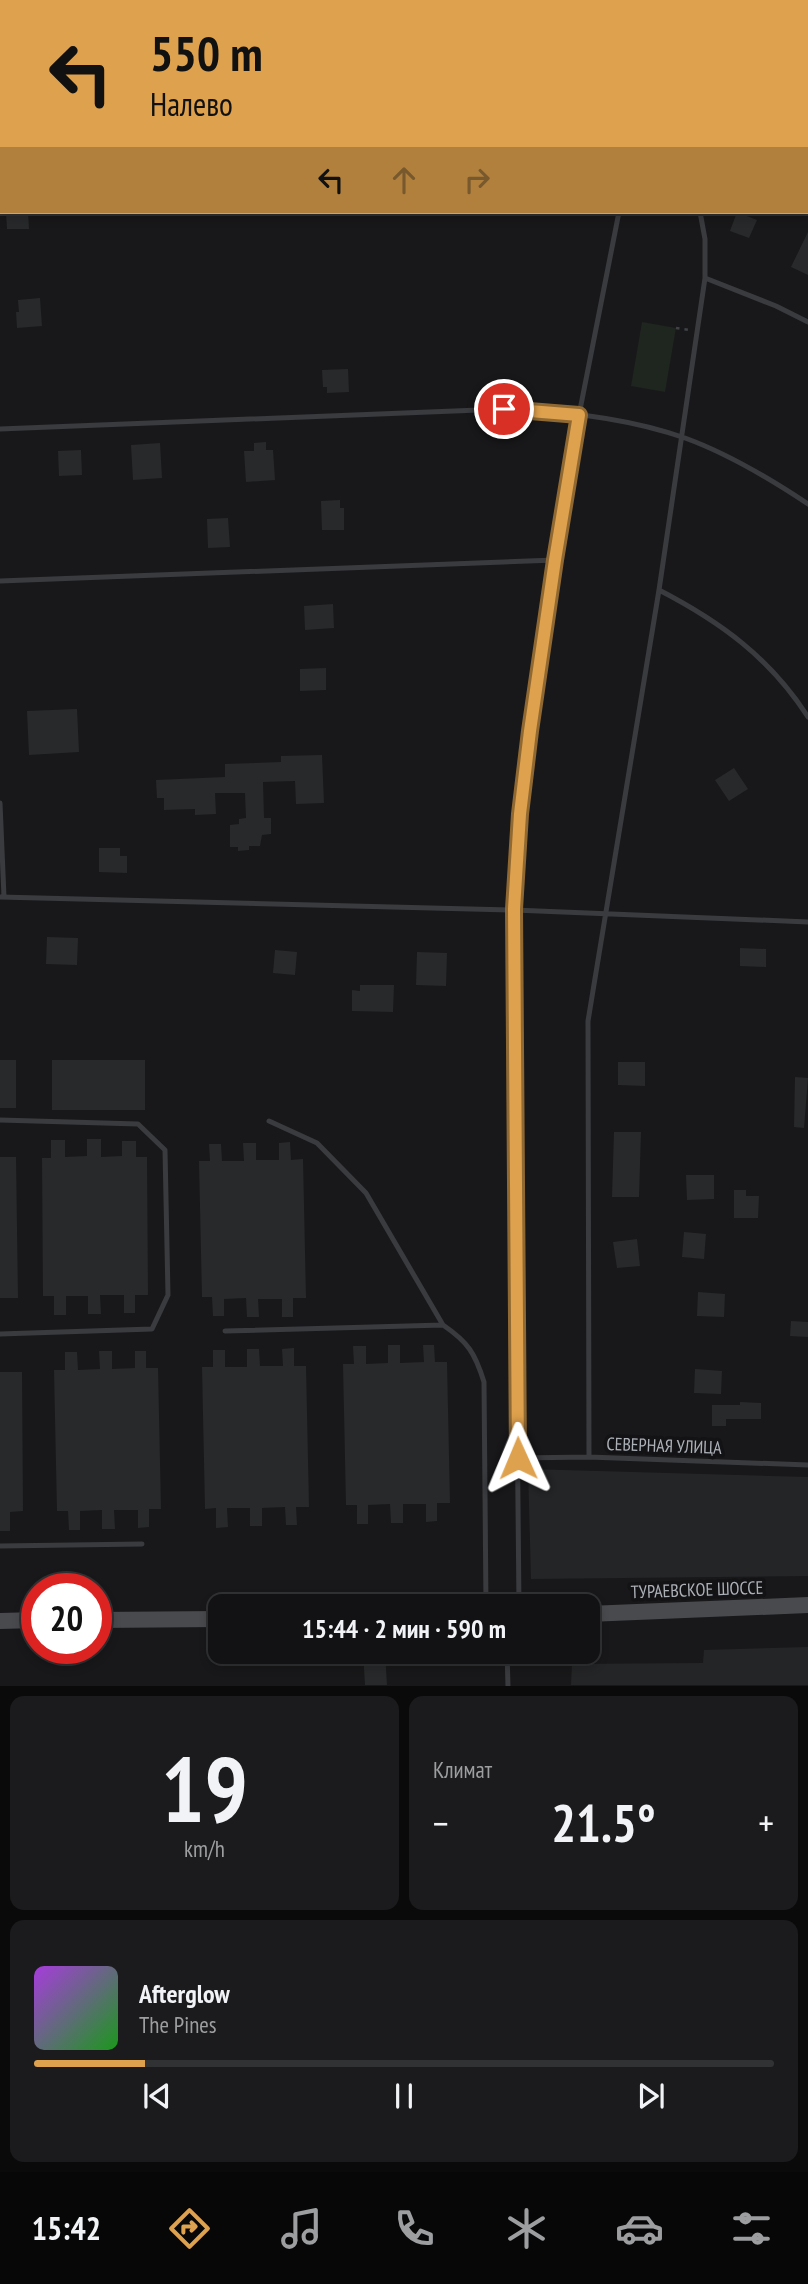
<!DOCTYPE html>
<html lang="ru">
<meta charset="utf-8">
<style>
:root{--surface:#121214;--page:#1b1b1d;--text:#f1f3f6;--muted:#9c9ea0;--line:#313234;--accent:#dea14d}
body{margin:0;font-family:"PT Sans Narrow",sans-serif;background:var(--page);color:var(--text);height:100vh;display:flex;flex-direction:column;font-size:26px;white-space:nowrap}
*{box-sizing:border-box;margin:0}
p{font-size:23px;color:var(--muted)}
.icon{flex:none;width:38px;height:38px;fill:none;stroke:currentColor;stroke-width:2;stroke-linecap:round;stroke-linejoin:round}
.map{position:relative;height:1686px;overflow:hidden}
.details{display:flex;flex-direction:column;gap:10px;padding:10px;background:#0a0a0b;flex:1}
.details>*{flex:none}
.guide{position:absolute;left:0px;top:0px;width:808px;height:214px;box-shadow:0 4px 10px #0003,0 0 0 2px var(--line);background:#dea14d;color:#111;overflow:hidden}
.speed{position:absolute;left:21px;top:1573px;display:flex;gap:14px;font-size:35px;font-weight:700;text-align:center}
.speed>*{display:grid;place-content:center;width:91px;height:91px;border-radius:50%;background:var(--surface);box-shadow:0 4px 10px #0003,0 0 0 2px var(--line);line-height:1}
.speed .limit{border:10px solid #d22;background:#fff;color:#111}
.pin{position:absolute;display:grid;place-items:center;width:60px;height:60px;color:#fff;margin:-30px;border:4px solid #fff;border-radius:50%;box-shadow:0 2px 7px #0007}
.me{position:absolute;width:77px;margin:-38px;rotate:359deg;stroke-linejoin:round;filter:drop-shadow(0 0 5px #0008)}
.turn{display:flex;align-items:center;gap:24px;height:147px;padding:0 35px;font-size:32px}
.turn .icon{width:91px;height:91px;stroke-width:2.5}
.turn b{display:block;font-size:49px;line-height:60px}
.lanes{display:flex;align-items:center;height:66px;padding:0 35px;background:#0003;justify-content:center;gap:35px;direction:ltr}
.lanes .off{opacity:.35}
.big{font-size:52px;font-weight:600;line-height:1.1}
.details .card{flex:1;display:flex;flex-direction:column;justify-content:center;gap:10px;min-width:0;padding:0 24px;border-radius:14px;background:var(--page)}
.details .dial{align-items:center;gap:0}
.dial b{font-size:91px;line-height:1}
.song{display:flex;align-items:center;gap:21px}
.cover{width:84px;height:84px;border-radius:10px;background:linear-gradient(135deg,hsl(280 70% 55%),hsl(120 70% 35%))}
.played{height:7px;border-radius:4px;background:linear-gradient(90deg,var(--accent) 15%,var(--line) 15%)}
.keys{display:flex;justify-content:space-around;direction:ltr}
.heat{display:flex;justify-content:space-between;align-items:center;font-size:38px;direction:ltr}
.details .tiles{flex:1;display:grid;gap:10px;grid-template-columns:1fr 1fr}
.card:last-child{grid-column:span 2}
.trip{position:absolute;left:208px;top:1594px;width:392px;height:70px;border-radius:14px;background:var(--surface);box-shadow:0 4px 10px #0003,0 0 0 2px var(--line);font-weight:600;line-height:70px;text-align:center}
.tab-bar{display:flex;height:112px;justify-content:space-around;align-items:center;background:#070708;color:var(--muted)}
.tab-bar .icon{width:49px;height:49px}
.tab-bar .current{color:var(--accent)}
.tab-bar b{font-size:32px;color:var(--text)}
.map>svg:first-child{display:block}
.built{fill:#242527}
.green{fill:#1f251f}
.building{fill:#28292b}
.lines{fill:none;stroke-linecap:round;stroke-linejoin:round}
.path{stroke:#404246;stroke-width:2.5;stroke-dasharray:3.5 5;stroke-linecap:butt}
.lane{stroke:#3a3b3f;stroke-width:5}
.secondary{stroke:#484a4e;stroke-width:16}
.route-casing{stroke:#906932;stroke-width:18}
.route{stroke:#dea14d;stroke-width:12}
.labels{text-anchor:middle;stroke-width:7;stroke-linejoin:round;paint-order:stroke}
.street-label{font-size:18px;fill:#acb1b8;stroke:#131315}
</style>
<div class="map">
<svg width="808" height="1686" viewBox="0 0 808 1686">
<rect width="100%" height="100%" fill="#18181a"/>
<path class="built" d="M528,1469L808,1477V1576L531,1579Z
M808,1647V1685H571L572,1664L703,1663L704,1650Z"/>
<path class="green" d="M642,322L676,328L665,392L631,386Z"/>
<path class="building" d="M6,212H28L29,229H7Z
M737,212L757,220L749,238L730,231Z
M808,232V275L791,267Z
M40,298L42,326L17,328L16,312H19L18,300Z
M348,369L349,392L327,393V387H323L322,370Z
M266,442V450H273L275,480L246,482L244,451H254V443Z
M160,443L162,478L133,480L131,445Z
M81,450L82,475L59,476L58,451Z
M340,500V508H344V530H322L321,501Z
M228,518L230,547L208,548L207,519Z
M333,604L334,628L305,630L304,606Z
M326,668V690L300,691V669Z
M77,709L79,752L29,755L27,711Z
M322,755L324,803L296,804L295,781L263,782L264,818H271V834L262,835L260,846H249V850L238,851V847H230V825L239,824V819L246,818L245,793H215L216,814L195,815V809L164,810V798H157L156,780L225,777V764L281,762V756Z
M734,768L748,789L729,801L715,780Z
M99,848H120V856H127V873L99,872Z
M47,937L78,938L77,965L46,964Z
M740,948L766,949V967L740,966Z
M275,950L297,952L295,975L273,973Z
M417,952L447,953L446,986L416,985Z
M360,985H394L393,1012L352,1011V990L360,991Z
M0,1060H16V1108H0Z
M52,1060H145V1110H52Z
M618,1062H645V1086L618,1085Z
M795,1077L808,1078L804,1128L794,1127Z
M614,1132H641L639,1197H612Z
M87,1139H101V1157L122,1156V1141H136V1157H147L148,1295H135V1313H124V1295H100L101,1314H88V1296H66V1315H54V1296H43L42,1158H51V1140H65V1157L87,1156Z
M290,1142L291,1160L303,1159L306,1298H293V1317H282V1299H258L259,1317H247L246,1298L224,1299V1316H213L212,1297H202L199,1161H210L209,1144H221L222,1161H244L243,1143H256V1160H279V1143Z
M0,1157H16L18,1298H0Z
M686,1175H714V1199L687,1200Z
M734,1190H746V1196H759L758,1218H734Z
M684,1232L706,1234L704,1259L682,1257Z
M637,1239L640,1266L617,1268L613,1242Z
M698,1292L725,1294L724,1317L697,1316Z
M791,1321L808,1322V1337L790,1336Z
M388,1345H400V1363L424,1362L423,1345H434L435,1362H447L450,1503H437V1521L426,1522V1504H403V1523H391L390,1504L368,1505V1524H357V1505H346L343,1364H354L353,1346H366V1364L388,1363Z
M294,1348V1366H306L309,1507H296L297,1525H286L285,1507L262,1508V1526H250V1508H227L228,1527L216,1528V1508L205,1509L202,1367H213V1350H225V1367H247V1349H259L260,1366H283L282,1349Z
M99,1351H112V1369L135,1368V1351H146V1368H158L161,1509H149V1527L138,1528V1510H114L115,1529H102V1510L80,1511V1530H69L68,1511H57L54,1370H65V1352H77L78,1370L100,1369Z
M695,1369L722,1371L721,1394L694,1393Z
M0,1372H22L23,1511L10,1512V1531H0Z
M740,1402L761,1403V1419H726V1426H712V1405H740Z
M363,1652H385L387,1685H365Z"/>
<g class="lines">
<path class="path" d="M676,328L690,330"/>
<path class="lane" d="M618,0V2
M665,2L666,0
M699,2V0
M0,116H2
M807,147H808
M705,278L776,306L808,322
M0,429L504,409C563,411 629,418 685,438C729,454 769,478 808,504
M0,581L555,560
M659,590C721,622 770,658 808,717
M0,803L4,897
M0,897L514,910L808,922
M0,1120L138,1124L165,1150L168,1295L152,1329L0,1334
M269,1121L317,1143L366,1193L443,1325
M225,1331L443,1325C468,1342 475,1353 484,1382L486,1606
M589,1457L588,1021L659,590L705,278V239L700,212
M518,1458L589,1457L808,1465
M0,1546L142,1544
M519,1606L513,1000L514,910L520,814L530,731L579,415L619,212
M507,1652L508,1686"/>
<path class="secondary" d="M588,1614L808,1605
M96,1620L220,1619
M0,1621L37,1620"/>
</g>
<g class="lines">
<defs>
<path id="route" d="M504,409L579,415L555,560L530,731L520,814L514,909L518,1458"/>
</defs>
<use href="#route" class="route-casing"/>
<use href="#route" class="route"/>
</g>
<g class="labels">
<g class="street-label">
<text transform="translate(664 1446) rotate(2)" y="6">СЕВЕРНАЯ УЛИЦА</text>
<text transform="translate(697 1590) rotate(-2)" y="6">ТУРАЕВСКОЕ ШОССЕ</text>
</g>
</g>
</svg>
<div class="speed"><div class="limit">20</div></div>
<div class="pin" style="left:504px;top:409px;background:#d93025"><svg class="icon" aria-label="arrive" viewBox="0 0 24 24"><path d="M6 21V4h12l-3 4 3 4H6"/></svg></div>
<svg class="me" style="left:518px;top:1458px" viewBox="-20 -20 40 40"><path d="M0-17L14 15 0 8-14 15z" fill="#dea14d" stroke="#fff" stroke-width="4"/></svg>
<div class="trip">15:44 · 2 мин · 590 m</div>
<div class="guide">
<div class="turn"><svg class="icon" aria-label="left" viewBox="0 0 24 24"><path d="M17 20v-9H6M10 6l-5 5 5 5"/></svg><div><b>550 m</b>Налево</div></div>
<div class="lanes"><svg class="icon" aria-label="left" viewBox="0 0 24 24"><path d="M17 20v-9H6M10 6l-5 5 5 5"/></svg><svg class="icon off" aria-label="ahead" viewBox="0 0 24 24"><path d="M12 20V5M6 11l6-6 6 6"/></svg><svg class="icon off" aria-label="right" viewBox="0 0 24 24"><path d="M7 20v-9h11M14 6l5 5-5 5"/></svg></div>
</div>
</div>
<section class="details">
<div class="tiles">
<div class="card dial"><b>19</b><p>km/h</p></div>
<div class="card"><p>Климат</p>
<div class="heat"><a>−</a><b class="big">21.5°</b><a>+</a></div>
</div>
<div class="card">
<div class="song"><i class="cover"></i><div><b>Afterglow</b><p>The Pines</p></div></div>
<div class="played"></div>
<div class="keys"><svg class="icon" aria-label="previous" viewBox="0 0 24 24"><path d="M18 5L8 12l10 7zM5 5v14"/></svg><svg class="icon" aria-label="pause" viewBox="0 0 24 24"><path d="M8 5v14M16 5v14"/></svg><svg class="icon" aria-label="next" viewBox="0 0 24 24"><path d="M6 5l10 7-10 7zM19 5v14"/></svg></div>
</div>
</div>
</section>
<nav class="tab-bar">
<b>15:42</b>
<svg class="icon current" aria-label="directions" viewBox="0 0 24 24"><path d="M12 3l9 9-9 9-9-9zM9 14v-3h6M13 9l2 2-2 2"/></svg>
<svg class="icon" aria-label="music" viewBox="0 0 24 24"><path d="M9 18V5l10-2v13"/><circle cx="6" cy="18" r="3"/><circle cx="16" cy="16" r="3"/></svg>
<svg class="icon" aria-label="phone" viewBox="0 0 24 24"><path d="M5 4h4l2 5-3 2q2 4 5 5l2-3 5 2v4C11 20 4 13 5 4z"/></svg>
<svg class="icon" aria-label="climate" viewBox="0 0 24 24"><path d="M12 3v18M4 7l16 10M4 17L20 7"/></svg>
<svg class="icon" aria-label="car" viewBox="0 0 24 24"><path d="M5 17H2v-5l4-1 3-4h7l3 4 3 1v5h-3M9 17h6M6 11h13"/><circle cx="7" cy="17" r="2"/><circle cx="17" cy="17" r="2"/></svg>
<svg class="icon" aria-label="filters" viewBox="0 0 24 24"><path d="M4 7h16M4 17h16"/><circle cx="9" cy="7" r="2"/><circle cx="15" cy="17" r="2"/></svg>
</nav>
